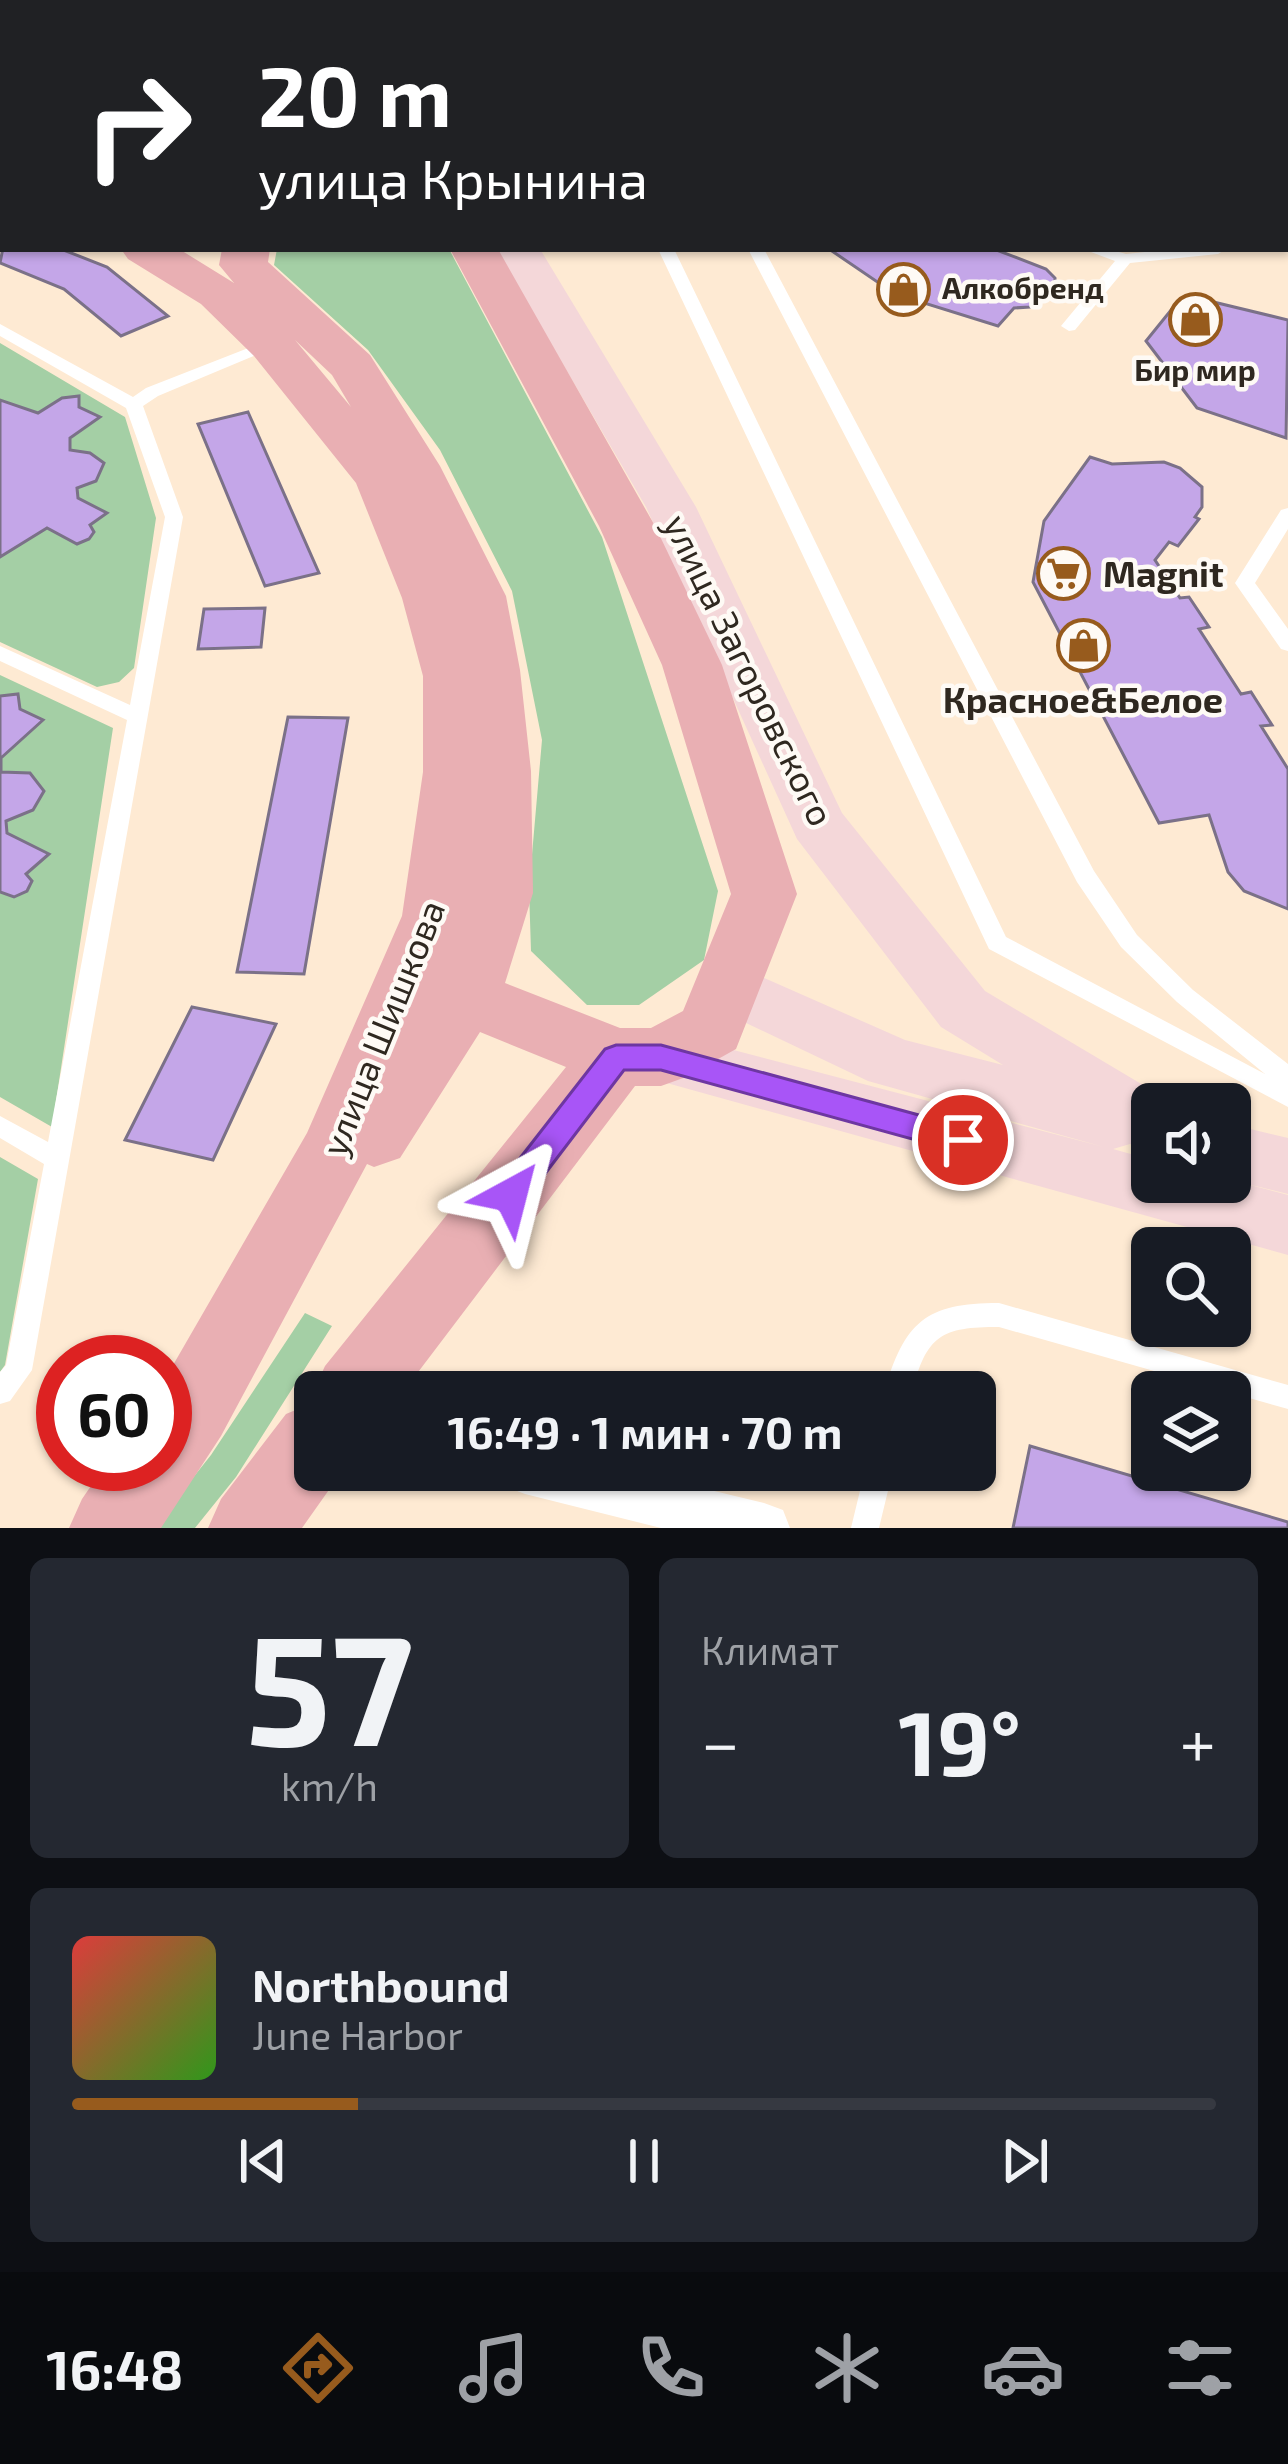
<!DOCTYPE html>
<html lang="ru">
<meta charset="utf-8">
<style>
:root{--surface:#171b24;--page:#242831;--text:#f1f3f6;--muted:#9ea1a6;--line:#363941;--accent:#975b1d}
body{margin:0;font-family:"Exo 2",sans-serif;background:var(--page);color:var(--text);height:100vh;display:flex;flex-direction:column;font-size:45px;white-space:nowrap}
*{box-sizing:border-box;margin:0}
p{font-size:39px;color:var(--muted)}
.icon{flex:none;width:66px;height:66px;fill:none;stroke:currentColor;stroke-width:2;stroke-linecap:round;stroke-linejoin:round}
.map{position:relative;height:1528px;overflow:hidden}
.panel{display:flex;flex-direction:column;gap:30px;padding:30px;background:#0d0f14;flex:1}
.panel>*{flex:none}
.top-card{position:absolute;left:0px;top:0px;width:1290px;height:252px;box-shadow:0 3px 9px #0004;background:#202124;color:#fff;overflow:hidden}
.buttons{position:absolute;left:1131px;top:1083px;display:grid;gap:24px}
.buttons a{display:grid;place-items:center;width:120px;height:120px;border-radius:18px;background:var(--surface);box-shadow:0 3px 9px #0004;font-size:60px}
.speed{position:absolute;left:36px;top:1335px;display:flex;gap:24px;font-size:60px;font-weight:700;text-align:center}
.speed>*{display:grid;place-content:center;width:156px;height:156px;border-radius:50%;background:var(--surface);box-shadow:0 3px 9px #0004;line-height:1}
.speed .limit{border:18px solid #d22;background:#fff;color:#111}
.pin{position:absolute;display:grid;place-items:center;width:102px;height:102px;color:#fff;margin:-51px;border:6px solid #fff;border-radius:50%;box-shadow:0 3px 12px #0007}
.me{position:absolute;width:132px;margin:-66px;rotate:38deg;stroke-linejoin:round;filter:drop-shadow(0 0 9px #0008)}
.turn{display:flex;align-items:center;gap:42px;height:252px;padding:0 60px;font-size:54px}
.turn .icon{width:156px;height:156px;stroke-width:2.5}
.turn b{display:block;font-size:84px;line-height:102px}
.big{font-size:90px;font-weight:700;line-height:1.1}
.panel .widget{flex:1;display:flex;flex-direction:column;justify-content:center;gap:18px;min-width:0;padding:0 42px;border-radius:18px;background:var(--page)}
.panel .dial{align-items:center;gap:0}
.dial b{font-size:156px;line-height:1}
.song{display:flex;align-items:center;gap:36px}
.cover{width:144px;height:144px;border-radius:18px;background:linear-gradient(135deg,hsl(0 70% 55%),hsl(110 70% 35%))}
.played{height:12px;border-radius:6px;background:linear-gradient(90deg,var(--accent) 25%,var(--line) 25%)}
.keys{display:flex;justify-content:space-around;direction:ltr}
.heat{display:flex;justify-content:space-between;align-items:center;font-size:66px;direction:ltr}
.panel .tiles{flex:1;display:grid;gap:30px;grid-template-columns:1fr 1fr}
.widget:last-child{grid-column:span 2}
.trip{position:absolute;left:294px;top:1371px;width:702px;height:120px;border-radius:18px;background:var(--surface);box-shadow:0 3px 9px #0004;font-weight:700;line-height:120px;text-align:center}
.menu{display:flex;height:192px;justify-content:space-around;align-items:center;background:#090b0e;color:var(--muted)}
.menu .icon{width:84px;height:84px}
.menu .current{color:var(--accent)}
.menu b{font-size:54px;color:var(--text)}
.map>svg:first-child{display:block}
.green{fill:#a4cfa5}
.building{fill:#c4a6e8;stroke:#7b7188;stroke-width:3}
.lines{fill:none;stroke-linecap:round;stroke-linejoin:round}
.lane{fill:#fff;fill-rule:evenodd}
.street{fill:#fff;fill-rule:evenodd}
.secondary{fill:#f4d7d9;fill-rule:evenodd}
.primary{fill:#e9afb3;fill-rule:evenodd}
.route{fill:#a855f7;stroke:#6d37a1;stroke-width:3}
.labels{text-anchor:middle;stroke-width:9;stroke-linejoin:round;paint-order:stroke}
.far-poi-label{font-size:30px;font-weight:bold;fill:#2f2820;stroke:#fefaf5;text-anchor:start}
.poi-label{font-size:36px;font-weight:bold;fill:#2f2820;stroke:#fefaf5;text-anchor:start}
.street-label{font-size:36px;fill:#2f2820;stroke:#fefaf5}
</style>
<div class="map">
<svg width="1288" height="1528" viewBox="0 0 1288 1528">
<rect width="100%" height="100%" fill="#feead3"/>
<path class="green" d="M277,249H449L602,537L718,891L704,960L639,1005H587L531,951L529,889L542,740L512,591L440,450L368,350L274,265Z
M0,343L125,417L156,518L134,668L119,682L97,687L0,642Z
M0,675L113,728L52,1127L0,1097Z
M0,1157L38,1179L5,1365L0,1372Z
M305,1313L332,1326L236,1477L195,1528H153L211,1455Z"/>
<path class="building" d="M0,0H353L3,3V35Z
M3,248L61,249L107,267L168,316L121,336L64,289L0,263Z
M829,249H994L1046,269L1055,278V286L1050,297L1030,307L1014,308L998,326L895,294Z
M1180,299L1197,304L1201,299L1288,320L1286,438L1197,408L1146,341Z
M79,396V407L100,417L70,438V450L90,453L104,463L96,481L77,488L78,498L107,513L90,525L94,532L89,539L77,544L47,528L0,557V400L38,413L62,398Z
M248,412L319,573L265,586L198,424Z
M1090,457L1112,464L1164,462L1180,468L1202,487V507L1195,517L1199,519L1178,546L1169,542L1155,560L1180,598L1189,597L1209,627L1199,629L1241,694L1251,692L1272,725L1261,726L1288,769V909L1244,891L1228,872L1209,815L1159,823L1033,582L1044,521Z
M265,608L261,647L198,649L204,609Z
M18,694L20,709L43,720L1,758V772L30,773L44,791L33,810L6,821L7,833L49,854L26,874L32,881L27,891L14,897L0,892V696Z
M288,717L348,718L304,974L237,972Z
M192,1007L276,1024L213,1160L125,1140Z
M1030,1446L1288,1522V1528H1013Z"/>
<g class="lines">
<path class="lane" d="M437,0H453L435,3Z
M745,0H761L743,3Z
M1056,0H1079L1082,3H1059Z
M1184,0H1199L1182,3Z
M0,73H3V82H0Z
M1287,184H1288V194H1287Z
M1287,236H1288V246H1287Z
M658,249H674L1006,937L1265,1074L1177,1002L1121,947L1077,882L748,249H764L1094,871L1137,935L1193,990L1288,1064V1107L989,949Z
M1083,249H1108L1126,254L1173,249H1226L1218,254L1130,263L1075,330L1069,331L1061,326L1115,261Z
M0,324L133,397L146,388L266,341H278L280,345L158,396L143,406L183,517L32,1370L10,1401L0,1404V1372L6,1365L44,1164L0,1138V1116L48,1142L127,720L0,661V646L130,705L165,517L126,408L0,336Z
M1288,508V529L1255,583L1288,629V651L1281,649L1235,583L1281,510Z
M999,1303L1288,1385V1409L999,1327C941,1327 927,1335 912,1392H884C905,1322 925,1303 999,1303Z
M865,1470H893L879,1528H851Z"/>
<path class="street" d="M830,0H864L867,3H833Z
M905,0H940L943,3H908Z
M1287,113H1288V129H1287Z
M499,1470H627L764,1503L783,1510L790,1528H661L525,1494L507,1487Z"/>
<path class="secondary" d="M496,249H540L696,507L842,813L985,991L1175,1104H1152V1152L1130,1144L1113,1149L1152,1160V1182H1230V1124L1288,1138V1194L1239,1182L1288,1195V1255L638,1075L629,1057L638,1039L661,1031L1104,1147L868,1081L706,1004L697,987L706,970L728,962L905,1040L1003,1065L941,1027L797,839L646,507Z"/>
<path class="primary" d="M0,129H3V156H0Z
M0,175L3,176V204L0,203Z
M121,249H179L234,283L219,265L222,249H270L268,262L370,355L440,466L506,596L520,670L531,771L533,893L505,983L620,1028H651L683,1011L731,894L662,665L599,526L450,249H498L655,526L722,665L797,894L736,1049L686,1077L661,1086H635L403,1392H315V1396L313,1392L325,1366L566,1067L480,1032L400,1158L374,1167L367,1164L221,1436L161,1528H69L82,1499L106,1464H165V1379L307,1133L402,916L423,772V676L402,598L356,483L254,356L201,304L128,259ZM295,340L332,375L351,407Z
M315,1402V1470H343L302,1528H208L221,1499L286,1414Z"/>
</g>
<path class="route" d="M616,1045H661L963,1127L974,1131L979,1140L974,1149L963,1153L661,1070H624L522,1204L511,1209L499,1204L494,1195L499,1185L605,1049Z"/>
<defs>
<symbol id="shop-ring" viewBox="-11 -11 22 22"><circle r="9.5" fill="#fefaf5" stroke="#975b1d" stroke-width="1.5"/><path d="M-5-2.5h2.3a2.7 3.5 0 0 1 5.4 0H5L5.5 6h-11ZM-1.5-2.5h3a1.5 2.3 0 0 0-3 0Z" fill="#975b1d"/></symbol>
<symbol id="supermarket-ring" viewBox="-11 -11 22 22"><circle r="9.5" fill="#fefaf5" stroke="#975b1d" stroke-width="1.5"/><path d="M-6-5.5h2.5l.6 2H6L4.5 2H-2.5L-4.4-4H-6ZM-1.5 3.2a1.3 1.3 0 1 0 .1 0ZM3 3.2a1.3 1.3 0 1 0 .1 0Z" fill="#975b1d"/></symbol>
</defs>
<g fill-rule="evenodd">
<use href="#shop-ring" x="874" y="260" width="59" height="59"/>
<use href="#shop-ring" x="1166" y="290" width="59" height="59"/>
<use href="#supermarket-ring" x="1034" y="544" width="59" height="59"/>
<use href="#shop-ring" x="1054" y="616" width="59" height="59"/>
</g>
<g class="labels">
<g class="far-poi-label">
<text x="942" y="299">Алкобренд</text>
<text x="1195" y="381" text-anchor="middle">Бир мир</text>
</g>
<g class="poi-label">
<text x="1103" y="587">Magnit</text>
<text x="1083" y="713" text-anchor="middle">Красное&amp;Белое</text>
</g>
<g class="street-label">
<text transform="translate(749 670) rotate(64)" y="13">улица Загоровского</text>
<text transform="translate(383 1028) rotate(-68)" y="13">улица Шишкова</text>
</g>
</g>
</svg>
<div class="buttons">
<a><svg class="icon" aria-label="sound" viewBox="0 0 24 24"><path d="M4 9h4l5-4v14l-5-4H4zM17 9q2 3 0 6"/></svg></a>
<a><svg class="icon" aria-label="search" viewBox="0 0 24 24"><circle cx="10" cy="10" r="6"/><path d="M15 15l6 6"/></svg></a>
<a><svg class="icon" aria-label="layers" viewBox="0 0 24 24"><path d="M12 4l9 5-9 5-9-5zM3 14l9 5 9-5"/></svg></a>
</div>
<div class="speed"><div class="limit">60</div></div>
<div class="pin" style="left:963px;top:1140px;background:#d93025"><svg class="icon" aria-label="arrive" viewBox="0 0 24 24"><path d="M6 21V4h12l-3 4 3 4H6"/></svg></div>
<svg class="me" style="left:511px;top:1195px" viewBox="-20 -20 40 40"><path d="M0-17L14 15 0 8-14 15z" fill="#a855f7" stroke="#fff" stroke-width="4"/></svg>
<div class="trip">16:49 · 1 мин · 70 m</div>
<div class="top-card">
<div class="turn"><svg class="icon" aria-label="right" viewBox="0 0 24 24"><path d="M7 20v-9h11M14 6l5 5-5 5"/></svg><div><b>20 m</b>улица Крынина</div></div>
</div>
</div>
<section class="panel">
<div class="tiles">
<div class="widget dial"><b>57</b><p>km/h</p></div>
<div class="widget"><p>Климат</p>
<div class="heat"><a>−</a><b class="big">19°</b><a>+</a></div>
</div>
<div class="widget">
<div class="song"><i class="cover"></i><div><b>Northbound</b><p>June Harbor</p></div></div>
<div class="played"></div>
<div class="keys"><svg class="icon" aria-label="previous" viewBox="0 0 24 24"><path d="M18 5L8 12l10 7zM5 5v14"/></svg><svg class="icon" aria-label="pause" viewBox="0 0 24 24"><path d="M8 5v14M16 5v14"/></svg><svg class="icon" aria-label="next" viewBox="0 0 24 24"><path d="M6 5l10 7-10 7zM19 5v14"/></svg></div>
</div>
</div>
</section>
<nav class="menu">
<b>16:48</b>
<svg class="icon current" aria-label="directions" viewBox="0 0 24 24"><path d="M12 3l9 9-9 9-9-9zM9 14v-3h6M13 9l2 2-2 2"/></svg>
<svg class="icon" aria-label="music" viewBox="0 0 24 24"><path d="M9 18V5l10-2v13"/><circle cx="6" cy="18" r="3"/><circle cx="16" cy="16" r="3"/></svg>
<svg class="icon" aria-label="phone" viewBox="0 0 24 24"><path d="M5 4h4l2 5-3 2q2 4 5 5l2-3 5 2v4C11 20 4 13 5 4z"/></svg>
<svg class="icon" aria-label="climate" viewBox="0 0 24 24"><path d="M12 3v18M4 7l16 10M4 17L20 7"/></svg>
<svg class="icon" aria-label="car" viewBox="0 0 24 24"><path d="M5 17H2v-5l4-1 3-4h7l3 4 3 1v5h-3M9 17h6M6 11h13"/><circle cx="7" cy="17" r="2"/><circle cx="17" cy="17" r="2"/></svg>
<svg class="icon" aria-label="filters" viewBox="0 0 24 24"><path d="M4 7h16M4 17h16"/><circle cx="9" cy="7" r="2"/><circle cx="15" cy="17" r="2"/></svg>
</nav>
